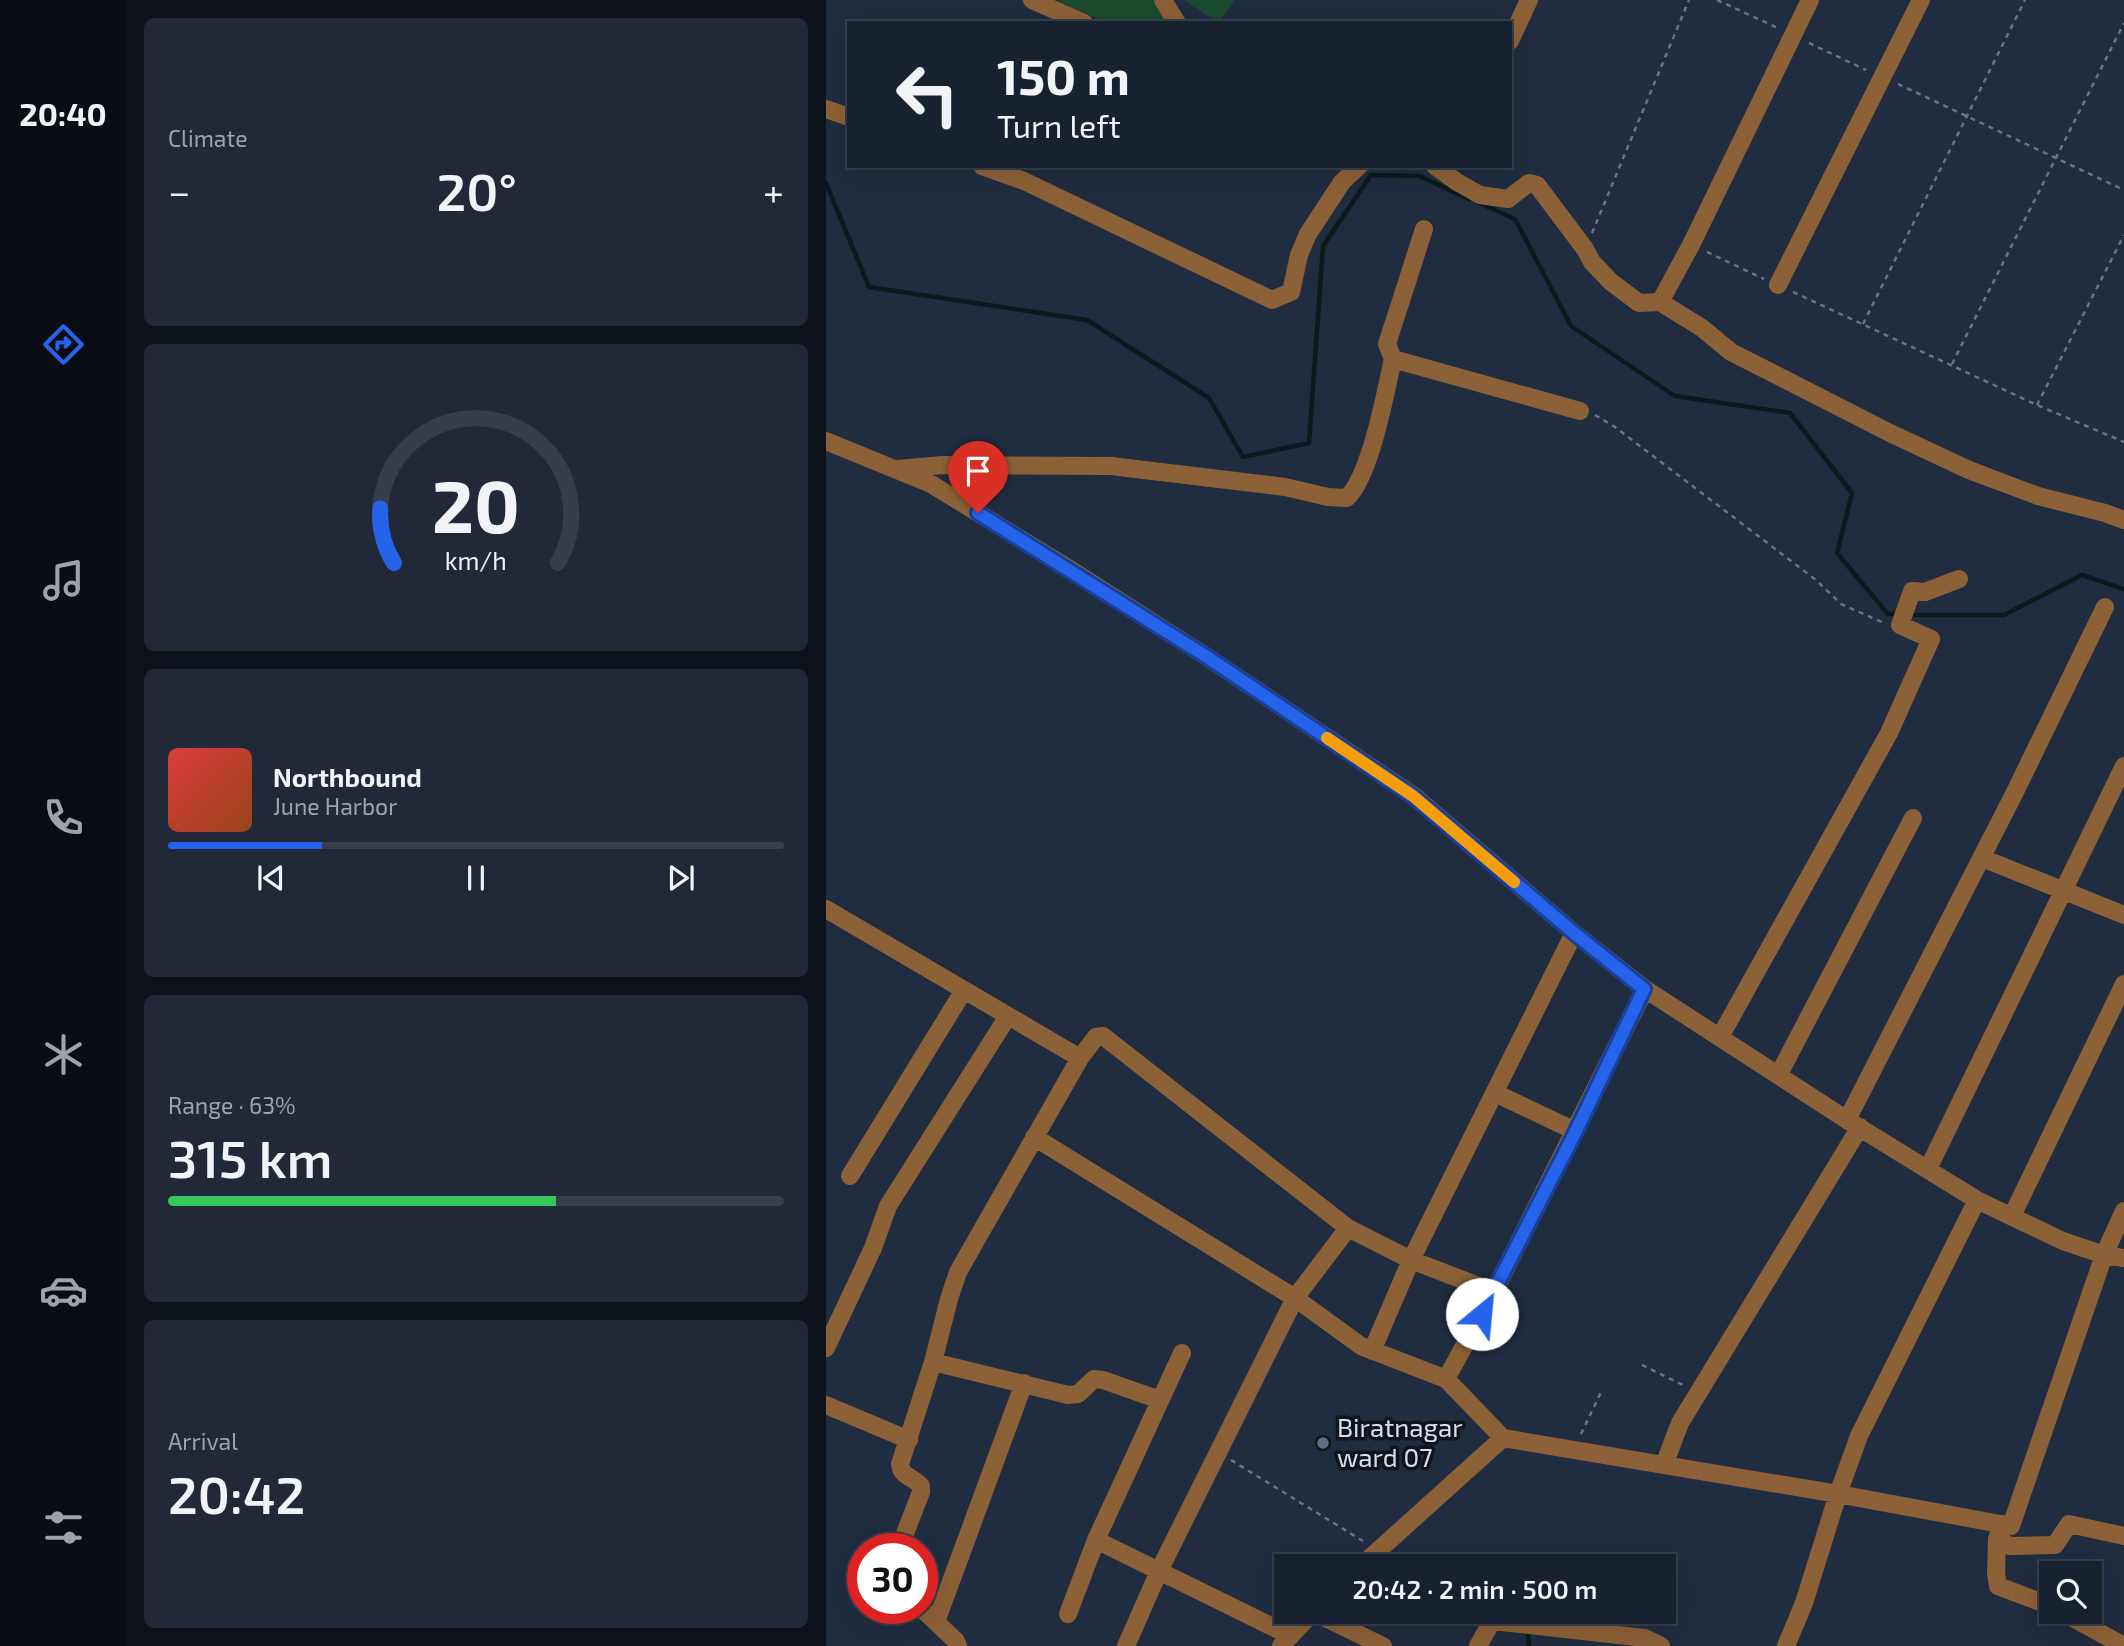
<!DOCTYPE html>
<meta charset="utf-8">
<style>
:root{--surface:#182130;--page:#212938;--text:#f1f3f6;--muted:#9fa3ab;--line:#363e4c;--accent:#2563eb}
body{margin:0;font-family:"Exo 2",sans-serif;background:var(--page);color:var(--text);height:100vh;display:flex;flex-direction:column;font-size:26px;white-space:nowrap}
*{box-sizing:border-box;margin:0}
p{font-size:23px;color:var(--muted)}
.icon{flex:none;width:38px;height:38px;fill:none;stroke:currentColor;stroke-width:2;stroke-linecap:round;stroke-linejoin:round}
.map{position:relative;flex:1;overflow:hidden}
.drawer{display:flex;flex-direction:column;gap:18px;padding:18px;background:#0d121a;width:700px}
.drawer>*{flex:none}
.banner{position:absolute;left:21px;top:21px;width:665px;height:147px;border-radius:0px;box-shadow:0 7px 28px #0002,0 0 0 2px var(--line);background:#182130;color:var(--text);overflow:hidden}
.tools{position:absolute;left:1213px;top:1561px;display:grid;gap:14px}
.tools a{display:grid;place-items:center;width:63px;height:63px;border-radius:0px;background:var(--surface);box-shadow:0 7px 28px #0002,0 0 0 2px var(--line);font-size:35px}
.speed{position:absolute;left:21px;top:1533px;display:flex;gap:14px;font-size:35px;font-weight:700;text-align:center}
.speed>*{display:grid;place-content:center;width:91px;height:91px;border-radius:50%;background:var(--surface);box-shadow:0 7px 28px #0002,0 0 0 2px var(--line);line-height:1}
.speed .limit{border:10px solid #d22;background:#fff;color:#111}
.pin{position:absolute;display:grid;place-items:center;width:60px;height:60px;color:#fff;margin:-72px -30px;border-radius:50% 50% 50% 0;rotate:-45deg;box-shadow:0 0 7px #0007}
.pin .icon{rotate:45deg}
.me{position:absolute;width:77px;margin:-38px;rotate:28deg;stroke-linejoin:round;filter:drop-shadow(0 0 5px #0008)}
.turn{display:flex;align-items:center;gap:24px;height:147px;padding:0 35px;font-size:32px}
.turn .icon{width:91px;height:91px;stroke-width:2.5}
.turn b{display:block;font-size:49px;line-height:60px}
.big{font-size:52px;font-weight:600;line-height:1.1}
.drawer .card{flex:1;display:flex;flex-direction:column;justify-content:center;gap:10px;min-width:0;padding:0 24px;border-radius:10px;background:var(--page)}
.drawer .dial{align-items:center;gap:0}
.dial svg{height:182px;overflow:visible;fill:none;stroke:var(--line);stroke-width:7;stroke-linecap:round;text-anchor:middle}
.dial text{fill:var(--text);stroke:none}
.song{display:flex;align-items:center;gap:21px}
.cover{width:84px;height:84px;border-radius:10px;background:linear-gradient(135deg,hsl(0 70% 55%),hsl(20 70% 35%))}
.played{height:7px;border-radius:4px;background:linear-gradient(90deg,var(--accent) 25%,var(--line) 25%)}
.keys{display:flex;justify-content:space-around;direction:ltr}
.heat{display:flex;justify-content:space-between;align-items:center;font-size:38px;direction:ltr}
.charge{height:10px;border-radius:5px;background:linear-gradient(90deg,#34c759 63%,var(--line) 0)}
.trip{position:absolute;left:448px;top:1554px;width:402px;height:70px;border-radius:0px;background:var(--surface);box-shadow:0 7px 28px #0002,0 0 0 2px var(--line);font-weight:600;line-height:70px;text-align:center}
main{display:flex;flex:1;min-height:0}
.tab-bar{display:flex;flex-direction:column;width:126px;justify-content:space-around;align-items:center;background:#0a0d13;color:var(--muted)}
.tab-bar .icon{width:49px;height:49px}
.tab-bar .selected{color:var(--accent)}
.tab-bar b{font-size:32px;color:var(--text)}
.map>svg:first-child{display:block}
.green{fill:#1a4a2d}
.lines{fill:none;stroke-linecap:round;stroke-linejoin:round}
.stream{stroke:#081a1c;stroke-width:4.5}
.path{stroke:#697385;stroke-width:2.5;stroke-dasharray:5 5;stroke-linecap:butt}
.minor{stroke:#8d6137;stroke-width:18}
.route-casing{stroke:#184099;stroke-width:18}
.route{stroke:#2563eb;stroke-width:12}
.slow{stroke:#f59e0b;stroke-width:12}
.service-dot{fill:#5c6f8a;stroke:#0f141d;stroke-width:2.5}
.labels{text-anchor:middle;stroke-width:7;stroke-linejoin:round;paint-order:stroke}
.poi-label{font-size:26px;fill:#d8e0ee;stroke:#0f141d;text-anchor:start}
</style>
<main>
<nav class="tab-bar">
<b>20:40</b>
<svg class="icon selected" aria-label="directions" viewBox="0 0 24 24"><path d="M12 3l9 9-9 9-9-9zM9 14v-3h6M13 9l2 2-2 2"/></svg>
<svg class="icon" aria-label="music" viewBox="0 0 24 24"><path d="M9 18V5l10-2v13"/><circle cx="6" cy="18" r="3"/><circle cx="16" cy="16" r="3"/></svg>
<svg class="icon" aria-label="phone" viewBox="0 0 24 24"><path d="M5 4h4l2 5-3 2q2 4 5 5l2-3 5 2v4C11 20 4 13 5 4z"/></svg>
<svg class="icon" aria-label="climate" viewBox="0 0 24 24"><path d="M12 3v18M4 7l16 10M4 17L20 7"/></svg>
<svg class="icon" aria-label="car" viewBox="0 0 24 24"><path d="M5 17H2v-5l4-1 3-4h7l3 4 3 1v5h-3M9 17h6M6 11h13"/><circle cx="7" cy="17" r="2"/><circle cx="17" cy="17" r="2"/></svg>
<svg class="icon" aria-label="filters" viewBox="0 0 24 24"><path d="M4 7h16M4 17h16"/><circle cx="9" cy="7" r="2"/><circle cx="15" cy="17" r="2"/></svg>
</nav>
<section class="drawer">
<div class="card"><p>Climate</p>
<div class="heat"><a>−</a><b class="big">20°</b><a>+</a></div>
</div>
<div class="card dial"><svg viewBox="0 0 100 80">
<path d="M14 69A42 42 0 1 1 86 69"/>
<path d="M14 69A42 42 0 0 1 8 45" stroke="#2563eb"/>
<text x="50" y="56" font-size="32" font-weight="700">20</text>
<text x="50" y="72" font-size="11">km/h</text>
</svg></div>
<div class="card">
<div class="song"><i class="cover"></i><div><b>Northbound</b><p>June Harbor</p></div></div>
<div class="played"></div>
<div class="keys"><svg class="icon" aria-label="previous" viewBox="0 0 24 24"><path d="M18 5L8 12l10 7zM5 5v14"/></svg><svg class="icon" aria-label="pause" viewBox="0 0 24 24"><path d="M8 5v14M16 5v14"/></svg><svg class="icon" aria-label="next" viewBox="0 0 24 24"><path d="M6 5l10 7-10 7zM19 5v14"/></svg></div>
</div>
<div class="card"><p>Range · 63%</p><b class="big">315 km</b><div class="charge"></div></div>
<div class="card"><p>Arrival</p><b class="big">20:42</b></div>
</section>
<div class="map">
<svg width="1298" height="1646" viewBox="0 0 1298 1646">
<rect width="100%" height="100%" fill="#202c40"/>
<path class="green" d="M230,0H334L341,23H282Z
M358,0H409L392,23Z"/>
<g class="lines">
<path class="stream" d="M0,183L43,287L261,320L383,398L417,457L483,443L497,246L545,175L593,176L643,199
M651,202L689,219L745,326L849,396L964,413L1026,493L1011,553L1062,614H1071
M1083,615H1178L1256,575L1298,589
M715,1566L718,1555
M702,1634L703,1646"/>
<path class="path" d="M891,0L952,28
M983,43L1040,70
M1072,84L1298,190
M766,233L863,0
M881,252L938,279
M967,292L1211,405L1298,442
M1037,324L1199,0
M1126,364L1298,23
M1211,405L1298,235
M769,415L789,427L990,580L1015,604L1058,623
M816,1365L857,1385
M755,1434L776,1390
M405,1460L537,1541"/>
<path class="minor" d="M206,0L258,23
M337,0L351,23
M684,41L703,0
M0,109L23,117
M156,166L198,181L446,300L465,292L473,255L482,234L516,182L533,166
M609,166L631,182L654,195L682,199L703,183L711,185L759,249L766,262L785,282L813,303L834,302L876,328L905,352L1064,433L1143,470L1212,496L1279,513L1298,520
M952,285L1095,0
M834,302L865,245L984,0
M567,359L561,344L598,229
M0,441L105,484L245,570L381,657L588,796L748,933L819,989L1021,1120L1151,1200L1237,1241L1278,1255L1298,1258
M72,469L116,465L285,466L459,487L502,497L521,498C545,474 559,394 567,359L754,411
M1156,858L1298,915
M0,909L254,1058L270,1037L277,1036L522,1228L585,1260L668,1292
M894,1037L1063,733L1105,639L1074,625L1086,591L1099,592L1133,579
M953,1074L1087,818
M669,1093L749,1131
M1021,1120L1188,794L1279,607
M208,1137L469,1298L535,1346L620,1379
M1102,1169L1298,766
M24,1176L138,990
M1186,1216L1298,984
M0,1348L47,1248L62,1206L182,1016
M546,1351L585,1260L748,933
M107,1362L242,1395L252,1394L268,1379L277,1380L334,1400
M0,1405L83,1440
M677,1438L620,1379L668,1292L819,989
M838,1465L854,1423L1034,1127
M1176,1524L1171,1539L1184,1546L1229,1545L1243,1524L1298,1536
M1171,1539L1170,1573L1172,1586L1225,1606
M270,1540L465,1636
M73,1549L95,1492V1486C88,1477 75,1477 74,1464L107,1362L123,1299L132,1272L254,1058
M535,1566L677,1438L1012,1494L1185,1526L1278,1255L1298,1211
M95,1608L130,1641L132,1646
M487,1612L557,1646
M1236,1612L1298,1646
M242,1614L270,1540L356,1353
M110,1622L198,1383
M300,1646L333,1571L469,1298L522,1228
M455,1646L487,1612
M652,1646L666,1621L819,1638L835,1646
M960,1646L978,1603L1012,1494L1033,1436L1151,1200"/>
</g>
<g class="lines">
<defs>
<path id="route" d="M152,513L381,657L587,796L748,933L818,989L750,1131L656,1314"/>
</defs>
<use href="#route" class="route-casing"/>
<use href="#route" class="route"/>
<path class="slow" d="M501,738L587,796L688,882"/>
</g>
<circle class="service-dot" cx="497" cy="1443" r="7"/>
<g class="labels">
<g class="poi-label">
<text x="511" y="1437">Biratnagar<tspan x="511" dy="30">ward 07</tspan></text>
</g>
</g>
</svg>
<div class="tools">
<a><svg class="icon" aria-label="search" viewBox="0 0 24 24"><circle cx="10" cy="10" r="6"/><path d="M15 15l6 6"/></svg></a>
</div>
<div class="speed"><div class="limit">30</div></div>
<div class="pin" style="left:152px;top:513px;background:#d93025"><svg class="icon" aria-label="arrive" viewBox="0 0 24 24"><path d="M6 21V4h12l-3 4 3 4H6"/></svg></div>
<svg class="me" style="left:656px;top:1314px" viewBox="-20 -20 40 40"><circle r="19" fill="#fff"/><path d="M0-13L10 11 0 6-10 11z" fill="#2563eb"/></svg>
<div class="trip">20:42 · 2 min · 500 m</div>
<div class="banner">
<div class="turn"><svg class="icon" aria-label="left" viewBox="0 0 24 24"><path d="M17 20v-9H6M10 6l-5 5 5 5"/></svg><div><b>150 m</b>Turn left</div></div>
</div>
</div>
</main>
